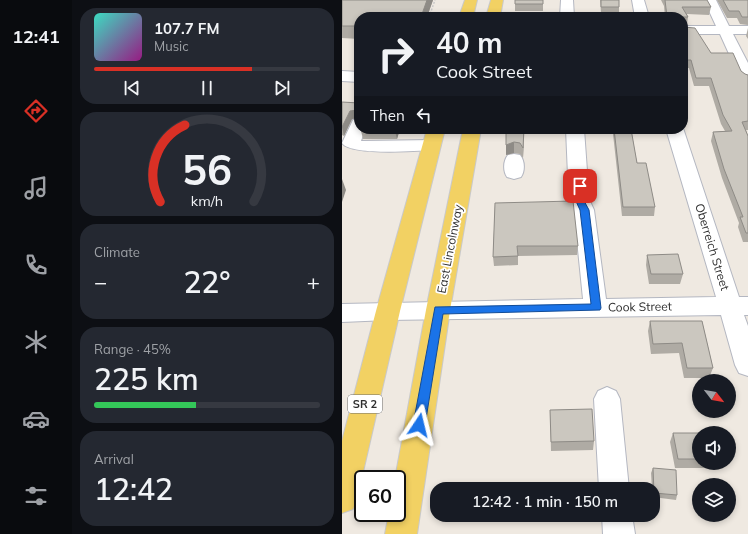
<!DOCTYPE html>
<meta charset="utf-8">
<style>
:root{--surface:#171b24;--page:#242831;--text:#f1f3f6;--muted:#9ea1a6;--line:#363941;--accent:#d93025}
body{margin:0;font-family:Mulish,sans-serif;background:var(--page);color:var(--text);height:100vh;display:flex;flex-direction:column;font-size:15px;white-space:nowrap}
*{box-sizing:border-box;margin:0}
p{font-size:13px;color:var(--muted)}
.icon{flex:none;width:22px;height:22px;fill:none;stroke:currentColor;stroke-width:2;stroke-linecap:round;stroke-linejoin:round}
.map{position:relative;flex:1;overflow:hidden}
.drawer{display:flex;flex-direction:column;gap:8px;padding:8px;background:#0d0f14;width:270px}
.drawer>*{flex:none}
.hud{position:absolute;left:12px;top:12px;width:334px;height:122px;border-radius:16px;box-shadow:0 2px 6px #0003;background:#171b24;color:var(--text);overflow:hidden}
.needle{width:26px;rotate:121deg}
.controls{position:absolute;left:350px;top:374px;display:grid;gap:8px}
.controls a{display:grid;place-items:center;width:44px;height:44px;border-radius:50%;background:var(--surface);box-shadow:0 2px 6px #0003;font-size:20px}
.speed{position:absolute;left:12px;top:470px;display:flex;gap:8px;font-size:20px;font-weight:700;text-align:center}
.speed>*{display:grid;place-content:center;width:52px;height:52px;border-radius:50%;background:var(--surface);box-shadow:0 2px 6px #0003;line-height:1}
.speed .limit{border:2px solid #111;border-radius:6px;background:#fff;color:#111}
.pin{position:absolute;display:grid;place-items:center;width:34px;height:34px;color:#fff;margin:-17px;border-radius:8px;box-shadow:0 2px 6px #0006}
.me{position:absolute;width:44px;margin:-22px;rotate:10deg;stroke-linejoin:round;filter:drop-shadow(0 0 3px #0008)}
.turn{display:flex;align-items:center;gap:14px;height:84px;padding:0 16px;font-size:18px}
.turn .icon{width:52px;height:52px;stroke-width:2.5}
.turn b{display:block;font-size:28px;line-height:34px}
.then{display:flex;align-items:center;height:38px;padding:0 16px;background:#0003;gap:8px;font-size:15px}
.big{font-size:30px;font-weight:600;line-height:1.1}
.drawer .tile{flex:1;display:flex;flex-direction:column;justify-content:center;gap:6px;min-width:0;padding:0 14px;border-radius:16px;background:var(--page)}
.drawer .dial{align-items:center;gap:0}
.dial svg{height:104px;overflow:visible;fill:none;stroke:var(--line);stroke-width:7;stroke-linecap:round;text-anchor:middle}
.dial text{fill:var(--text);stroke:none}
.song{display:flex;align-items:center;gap:12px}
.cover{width:48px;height:48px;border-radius:6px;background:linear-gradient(135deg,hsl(170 70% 55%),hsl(310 70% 35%))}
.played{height:4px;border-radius:2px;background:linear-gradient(90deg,var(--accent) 70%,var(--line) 70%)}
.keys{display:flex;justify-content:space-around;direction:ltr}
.heat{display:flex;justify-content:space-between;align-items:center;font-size:22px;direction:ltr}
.charge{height:6px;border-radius:3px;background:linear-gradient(90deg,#34c759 45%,var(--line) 0)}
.trip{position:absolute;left:88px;top:482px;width:230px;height:40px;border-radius:16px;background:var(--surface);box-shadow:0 2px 6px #0003;font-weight:600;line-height:40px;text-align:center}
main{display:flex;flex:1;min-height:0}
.dock{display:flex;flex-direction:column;width:72px;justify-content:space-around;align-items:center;background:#090b0e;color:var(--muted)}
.dock .icon{width:28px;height:28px}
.dock .on{color:var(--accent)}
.dock b{font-size:18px;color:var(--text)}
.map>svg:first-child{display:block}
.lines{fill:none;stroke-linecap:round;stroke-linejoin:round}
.minor-casing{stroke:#b4b7c1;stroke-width:2}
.major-casing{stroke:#c9c9c9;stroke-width:2}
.path{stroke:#c9c9c9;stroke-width:1.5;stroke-dasharray:2 1.5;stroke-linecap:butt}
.minor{fill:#fff;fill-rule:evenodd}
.major{fill:#f2d163;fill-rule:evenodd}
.wall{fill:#afaba4}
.shaded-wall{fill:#8e8b86}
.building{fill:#cbc7bf;stroke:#8e8b86}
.route{fill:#1a73e8;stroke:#114b97}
.labels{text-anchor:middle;stroke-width:3.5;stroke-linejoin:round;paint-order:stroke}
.shield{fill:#fff;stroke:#6d6d6d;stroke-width:1}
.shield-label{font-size:11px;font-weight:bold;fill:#2e2e2e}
.street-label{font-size:12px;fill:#2e2e2e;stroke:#fff}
</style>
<main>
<nav class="dock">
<b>12:41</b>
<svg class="icon on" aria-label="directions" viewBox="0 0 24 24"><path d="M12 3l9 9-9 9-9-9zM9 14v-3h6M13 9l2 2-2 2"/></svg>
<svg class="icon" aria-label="music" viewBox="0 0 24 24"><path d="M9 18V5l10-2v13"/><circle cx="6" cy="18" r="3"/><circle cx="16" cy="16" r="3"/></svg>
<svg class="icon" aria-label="phone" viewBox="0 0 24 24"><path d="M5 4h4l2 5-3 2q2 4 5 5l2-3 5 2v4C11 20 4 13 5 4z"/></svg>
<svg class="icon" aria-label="climate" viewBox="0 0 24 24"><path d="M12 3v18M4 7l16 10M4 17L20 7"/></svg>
<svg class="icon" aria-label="car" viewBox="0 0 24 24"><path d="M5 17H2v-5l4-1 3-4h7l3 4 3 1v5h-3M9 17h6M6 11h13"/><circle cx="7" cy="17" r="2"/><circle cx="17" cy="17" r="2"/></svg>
<svg class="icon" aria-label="filters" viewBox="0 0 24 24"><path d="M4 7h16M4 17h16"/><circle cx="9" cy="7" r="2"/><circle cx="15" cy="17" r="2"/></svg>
</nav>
<section class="drawer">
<div class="tile">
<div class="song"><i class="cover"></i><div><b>107.7 FM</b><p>Music</p></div></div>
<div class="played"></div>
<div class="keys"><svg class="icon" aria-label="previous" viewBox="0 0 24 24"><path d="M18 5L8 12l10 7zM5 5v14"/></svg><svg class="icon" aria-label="pause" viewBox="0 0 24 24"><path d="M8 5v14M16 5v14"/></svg><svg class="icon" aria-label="next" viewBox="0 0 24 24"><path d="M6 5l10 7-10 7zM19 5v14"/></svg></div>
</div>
<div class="tile dial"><svg viewBox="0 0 100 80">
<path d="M14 69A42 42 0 1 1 86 69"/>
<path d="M14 69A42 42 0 0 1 33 10" stroke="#d93025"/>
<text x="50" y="56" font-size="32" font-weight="700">56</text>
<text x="50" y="72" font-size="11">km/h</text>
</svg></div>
<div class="tile"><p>Climate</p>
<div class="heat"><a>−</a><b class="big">22°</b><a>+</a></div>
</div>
<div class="tile"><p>Range · 45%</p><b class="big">225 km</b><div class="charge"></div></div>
<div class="tile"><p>Arrival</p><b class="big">12:42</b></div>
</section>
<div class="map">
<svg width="406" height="534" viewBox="0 0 406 534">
<rect width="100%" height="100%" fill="#efe9e1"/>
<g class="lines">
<defs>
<path id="minor" d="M219,0H231L232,17H218Z
M290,0H302L307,17H293Z
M362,0H374L387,26H406V34H391L406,63V83L401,81L398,78L378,34H341V26H374Z
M0,71L17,72V82L0,81Z
M17,119V129H23L19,141L90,140L96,141L99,145L96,149L90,150C73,151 9,156 0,143L11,120Z
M341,128L397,297H406V315H402L406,326V376L397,373L393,365L379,315L46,320L0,322V304L241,299L232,210L227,199L224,129H242L247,199L252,210L264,299L374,297L324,129Z
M172,154L178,155C183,161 183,171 179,177L172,179L165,177C161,171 161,161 166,155Z
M265,387L274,391L278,399L287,489H257L252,399L256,391Z
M260,515H290L293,534H261Z"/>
<path id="major" d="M123,0H135L131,17H117Z
M149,0H161L158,17H144Z
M85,129H103L58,311L15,498L11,509L0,513V441L34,311Z
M121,129H139L108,310L75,534H43L47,513H55V479H53L84,310Z"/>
</defs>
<use href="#minor" class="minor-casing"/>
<use href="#major" class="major-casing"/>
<path class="path" d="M87,17L93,0"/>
<use href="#minor" class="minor"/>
<use href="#major" class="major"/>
</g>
<path class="wall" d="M0,0H91L85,17H17V39L0,38Z
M173,0H201V11H173Z
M258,0H277V12H259Z
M319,0H365L369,7L367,15L345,14L346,17L345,24L341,25V27L369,53L399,71L403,74L406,75V130H404L406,136V242H401L396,227L397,223L380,178L369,141L371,132L383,131L379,124L367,86H352L347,68H341V17H323L322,6Z
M375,0H406V25L398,24L395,18H385Z
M406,28V39L404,36Z
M0,102L17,103V122L16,118L10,119L2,136L0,135Z
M20,129H58L55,139H21L19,131Z
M182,129L181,158L178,154L172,153L164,155L173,130Z
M268,129H289L295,163L313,207L312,216H280L271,134H268Z
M153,203L236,246L235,255L176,256V265L152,266L151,257Z
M305,255L341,274L338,284H307L304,265Z
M308,321H360L371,368L367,378H342L337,353L309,354L306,331Z
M208,410L252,441L251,450L209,451Z
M331,433H357V463H380L377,468H333L328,442Z
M311,468L335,495L334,500L311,497V489H310L309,473Z"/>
<path class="shaded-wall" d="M85,0H91L85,17H79Z
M15,110L17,118L10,119L2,136L0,127L8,111Z
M54,129H58L55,139L53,131Z
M182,129V136L181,158V148Z
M172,142V153L164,155V145Z
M0,179L4,190L0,202Z"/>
<path class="building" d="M0,0H85L79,17H17V26H0Z
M173,0H201V4H173Z
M259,0H277V7H259Z
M323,0H365L369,7H340L346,17H341V27L353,28L369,53H391L399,71L403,74L406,75V121L400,122L406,136V233H404L398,217H401L382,169L371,132L390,131L381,115L369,78H354L349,60H341V17H325Z
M381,0H406V17H400L397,11H387Z
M0,102L17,103V120L16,119V111L15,110L8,111L0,127Z
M20,129H54L53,131H19Z
M164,129L173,130L182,129L181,148L178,143L172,142L164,145Z
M272,129H289L295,163H304L313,207H281Z
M231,201L236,246H175L176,256L151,257L153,203Z
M336,254L341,274H309L305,255Z
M308,321H360L371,368H345L340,343L311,344Z
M250,409L252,441L209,442L208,410Z
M331,433H376H357V459H336Z
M311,468L334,470L335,495L312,493Z"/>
<path class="route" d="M238,183L242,186L241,199L247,210L259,308L258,310L101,314L83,425L81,429L77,430L73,429L71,425L93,307L249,304L238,210L233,199L234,186Z"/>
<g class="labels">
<rect class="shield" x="6" y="395" width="34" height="18" rx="3"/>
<g class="shield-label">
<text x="23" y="408">SR 2</text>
</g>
<g class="street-label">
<text transform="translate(370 247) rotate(73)" y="4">Oberreich Street</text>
<text transform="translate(108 249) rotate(-79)" y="4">East Lincolnway</text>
<text transform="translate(298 307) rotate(-1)" y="4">Cook Street</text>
</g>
</g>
</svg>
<div class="controls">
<a><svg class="needle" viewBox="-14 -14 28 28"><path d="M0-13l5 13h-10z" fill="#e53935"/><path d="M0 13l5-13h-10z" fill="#9ea1a6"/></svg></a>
<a><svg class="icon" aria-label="sound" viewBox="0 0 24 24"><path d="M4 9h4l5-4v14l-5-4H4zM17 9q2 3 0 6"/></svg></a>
<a><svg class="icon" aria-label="layers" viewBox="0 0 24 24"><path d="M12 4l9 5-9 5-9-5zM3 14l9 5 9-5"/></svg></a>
</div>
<div class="speed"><div class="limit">60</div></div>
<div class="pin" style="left:238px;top:186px;background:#d93025"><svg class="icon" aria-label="arrive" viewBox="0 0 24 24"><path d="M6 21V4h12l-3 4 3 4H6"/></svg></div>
<svg class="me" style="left:77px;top:425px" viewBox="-20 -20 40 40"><path d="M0-17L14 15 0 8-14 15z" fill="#1a73e8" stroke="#fff" stroke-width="4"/></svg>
<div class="trip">12:42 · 1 min · 150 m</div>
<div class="hud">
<div class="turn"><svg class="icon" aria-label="right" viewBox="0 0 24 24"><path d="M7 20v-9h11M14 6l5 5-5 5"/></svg><div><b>40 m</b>Cook Street</div></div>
<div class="then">Then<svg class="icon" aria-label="left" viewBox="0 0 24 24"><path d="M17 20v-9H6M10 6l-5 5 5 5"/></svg></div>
</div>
</div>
</main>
